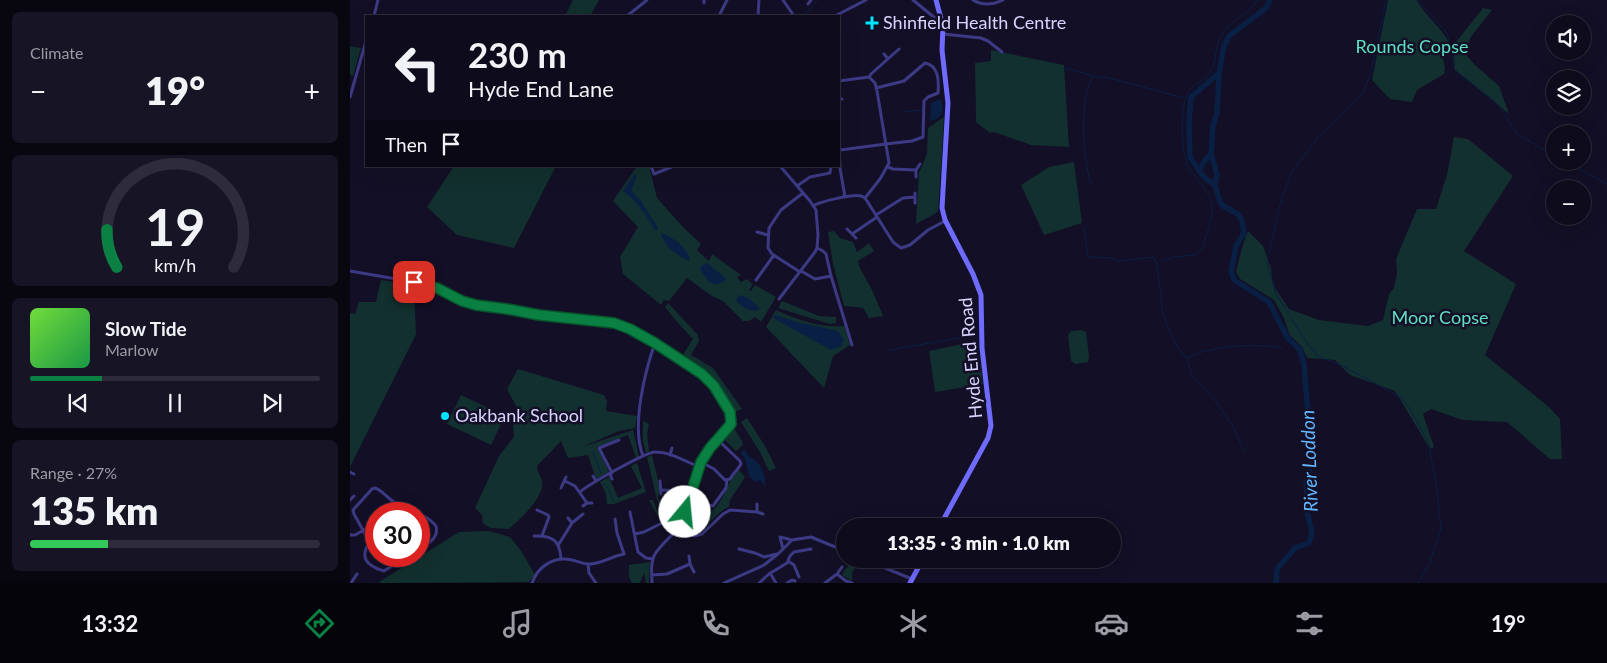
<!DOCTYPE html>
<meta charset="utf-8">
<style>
:root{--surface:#0e0b1c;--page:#171425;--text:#f1f3f6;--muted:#9b9ba3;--line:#2e2b3b;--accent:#0b8043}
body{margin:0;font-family:Lato,sans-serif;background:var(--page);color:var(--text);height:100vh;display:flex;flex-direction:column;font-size:19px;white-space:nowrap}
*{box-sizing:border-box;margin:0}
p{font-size:16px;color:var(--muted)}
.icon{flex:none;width:28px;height:28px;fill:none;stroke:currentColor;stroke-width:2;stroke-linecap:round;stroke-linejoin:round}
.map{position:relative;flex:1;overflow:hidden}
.side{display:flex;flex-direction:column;gap:12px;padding:12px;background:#08060f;width:350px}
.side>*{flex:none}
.banner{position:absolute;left:15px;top:15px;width:475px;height:152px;border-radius:0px;box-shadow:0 5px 20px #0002,0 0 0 1px var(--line);background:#0e0b1c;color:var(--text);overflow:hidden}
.buttons{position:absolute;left:1196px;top:15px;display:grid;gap:10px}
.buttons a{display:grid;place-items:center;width:45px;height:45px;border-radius:50%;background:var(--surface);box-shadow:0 5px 20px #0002,0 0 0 1px var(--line);font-size:25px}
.speed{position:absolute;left:15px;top:502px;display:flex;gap:10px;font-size:25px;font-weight:700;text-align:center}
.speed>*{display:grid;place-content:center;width:65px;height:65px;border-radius:50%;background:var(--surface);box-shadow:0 5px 20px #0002,0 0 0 1px var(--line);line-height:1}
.speed .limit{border:8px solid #d22;background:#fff;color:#111}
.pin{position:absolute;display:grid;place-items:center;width:42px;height:42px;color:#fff;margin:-21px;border-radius:10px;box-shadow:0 2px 8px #0006}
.me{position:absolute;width:55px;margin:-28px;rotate:17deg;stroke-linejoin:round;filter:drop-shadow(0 0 4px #0008)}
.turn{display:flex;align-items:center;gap:18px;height:105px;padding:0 20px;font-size:22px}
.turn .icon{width:65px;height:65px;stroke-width:2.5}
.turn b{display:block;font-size:35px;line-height:42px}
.then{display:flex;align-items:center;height:48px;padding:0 20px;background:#0003;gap:10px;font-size:19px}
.big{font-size:38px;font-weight:800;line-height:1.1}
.side .card{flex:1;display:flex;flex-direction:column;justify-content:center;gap:8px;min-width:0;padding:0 18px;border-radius:8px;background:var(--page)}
.side .dial{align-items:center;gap:0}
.dial svg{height:130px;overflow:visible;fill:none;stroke:var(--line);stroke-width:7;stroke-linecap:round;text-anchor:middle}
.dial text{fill:var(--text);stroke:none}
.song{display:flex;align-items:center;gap:15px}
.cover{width:60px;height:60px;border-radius:8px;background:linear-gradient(135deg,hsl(100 70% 55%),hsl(140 70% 35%))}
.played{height:5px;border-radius:2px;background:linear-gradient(90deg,var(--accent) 25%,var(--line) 25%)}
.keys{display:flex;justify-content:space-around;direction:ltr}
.heat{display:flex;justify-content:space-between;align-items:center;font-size:28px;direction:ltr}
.charge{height:8px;border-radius:4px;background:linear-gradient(90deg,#34c759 27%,var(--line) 0)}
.trip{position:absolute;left:486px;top:518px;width:285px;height:50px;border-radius:25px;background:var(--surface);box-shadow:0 5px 20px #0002,0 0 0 1px var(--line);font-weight:800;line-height:50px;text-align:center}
.menu{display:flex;height:80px;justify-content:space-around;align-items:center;background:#06040b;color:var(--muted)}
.menu .icon{width:35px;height:35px}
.menu .current{color:var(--accent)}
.menu b{font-size:22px;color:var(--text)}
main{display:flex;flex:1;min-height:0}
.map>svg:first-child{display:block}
.green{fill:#12302f}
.water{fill:#0a1f44}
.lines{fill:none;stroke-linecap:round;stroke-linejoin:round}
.stream{stroke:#0a1f44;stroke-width:1}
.river{stroke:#0a1f44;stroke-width:5.5}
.minor{stroke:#3d3a85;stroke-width:3}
.secondary{stroke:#6f6bff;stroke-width:5}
.route-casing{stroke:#07532c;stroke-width:12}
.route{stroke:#0b8043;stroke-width:9}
.poi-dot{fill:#00e5ff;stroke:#130f26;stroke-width:2}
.labels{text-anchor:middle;stroke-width:5;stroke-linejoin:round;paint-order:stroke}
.poi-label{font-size:18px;fill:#d9d4ff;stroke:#130f26;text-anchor:start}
.park-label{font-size:18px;fill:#5fe0c0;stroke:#130f26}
.street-label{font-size:18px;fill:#d9d4ff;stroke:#130f26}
.water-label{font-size:19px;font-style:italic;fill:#62b6ff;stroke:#130f26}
</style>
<main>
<section class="side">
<div class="card"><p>Climate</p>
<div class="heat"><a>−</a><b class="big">19°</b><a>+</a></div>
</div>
<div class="card dial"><svg viewBox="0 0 100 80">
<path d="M14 69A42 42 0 1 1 86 69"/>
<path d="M14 69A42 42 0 0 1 8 46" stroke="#0b8043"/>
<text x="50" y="56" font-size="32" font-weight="700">19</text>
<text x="50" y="72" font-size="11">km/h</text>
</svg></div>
<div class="card">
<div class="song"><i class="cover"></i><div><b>Slow Tide</b><p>Marlow</p></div></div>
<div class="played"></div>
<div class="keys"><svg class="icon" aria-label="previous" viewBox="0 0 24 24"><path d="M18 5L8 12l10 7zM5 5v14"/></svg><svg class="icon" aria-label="pause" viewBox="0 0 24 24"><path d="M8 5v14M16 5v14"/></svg><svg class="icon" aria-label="next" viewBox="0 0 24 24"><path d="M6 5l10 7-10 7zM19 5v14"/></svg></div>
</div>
<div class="card"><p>Range · 27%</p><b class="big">135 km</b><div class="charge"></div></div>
</section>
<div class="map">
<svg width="1257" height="583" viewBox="0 0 1257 583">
<rect width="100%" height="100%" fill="#130f26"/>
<path class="green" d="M223,0H249L240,16H215Z
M1038,0H1067C1076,17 1091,27 1100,44L1093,58L1095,69L1094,74L1067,90L1062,102L1040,99L1022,80Z
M1133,8L1142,10L1120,38L1116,55L1125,65L1149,86L1159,114L1105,70L1103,46Z
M0,46L11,48L3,76L0,75Z
M641,50L714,65L719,147L681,145L644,132L640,133L626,122L625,63L641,61Z
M594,117L588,212L566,224L569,173L577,154L578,128Z
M1104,137L1118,139L1163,176L1114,251L1166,284L1135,355L1199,407L1210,419L1212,459H1200L1157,422L1113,420L1081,409L1073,414L1084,447L1080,449L1045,391L1000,375L985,360L957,358L952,347L939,334L934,318L924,300L890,279L886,271C890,257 892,245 898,231L913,246L921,268L923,285L939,309L969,320L1018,326L1033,320L1039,294L1044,288L1047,273L1046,259L1067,209H1086L1097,175Z
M724,162L732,223L694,235L671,185L699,167Z
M104,166H206L164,248L107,235L77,207Z
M287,166H299L307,198L333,227L351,244L347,250L359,261L362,254L391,275L387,277L391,282L397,279L403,284L399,290L401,291L405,285L426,297L411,322L405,317L399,321H393L373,301L362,296L337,278L319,301L314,300L311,305L273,274L270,257L288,227L263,201Z
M484,231L490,238L503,242L507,252L519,243L524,251L508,261L510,268L523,292L533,316L519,318L513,308L494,306L483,264L478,232Z
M31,280L66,285L64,292L66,334L0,467V313L5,314L9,302H26Z
M432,301L469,316L486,317V323L480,324L428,308Z
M318,303L348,335L349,341L341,355L363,368L392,409L385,412L356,372L334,355V353L343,339L327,322L315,307Z
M426,310C447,320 471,328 495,326L500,345L483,356L474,388L416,327Z
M732,330L736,332L739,356L738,362L725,364L721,361L718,335L721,331Z
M627,341L633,384L585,392L579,351Z
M168,369L254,395L257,401L256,411L287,416L285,428L269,431L232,447L283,430L289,456L286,458L278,435L247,447L259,472L246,479L238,455L218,458L211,441L187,466C187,472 191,476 192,481C195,497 170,519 159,529L140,528L133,523L132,515L125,508L149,456L164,437L163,425L166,406L157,389Z
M111,395L155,416L141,445L97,424Z
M397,418L415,446L426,468L419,471L410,452L391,422Z
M293,421L299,424L297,434L299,451L296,453L293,441Z
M384,428L392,441L393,445L386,451L374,439Z
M302,455L310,489L308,498L313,505L333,512L326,526C308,518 308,518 299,500H303L308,513L326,521L328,518L311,508L307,500L297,457Z
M287,463L296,492L264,504H257L256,494L250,482L259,477L268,498L292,488L281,466Z
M389,470L395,477L380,500L379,507C365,512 358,529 343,535L331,527L334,520L347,527C353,520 359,513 366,507C376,496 378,479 389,470Z
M139,531L160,537L172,552L185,575L179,582L30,583L29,582L109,532Z
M500,561L507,563L502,573V581L492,575C493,569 499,568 500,561Z
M300,562L299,583H296L294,573L290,583H282L279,577V565Z"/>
<path class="water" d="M590,99C596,109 592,119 580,121L581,103Z
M285,174L287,176L281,190L291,201L308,228L307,230H305C296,214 287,202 273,191Z
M311,233C322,236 339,249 340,261C328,257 314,246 311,233Z
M357,263L376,278L375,281L366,285L359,282L350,269L352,265Z
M391,295L398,298L410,308L407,311C398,310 393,308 387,302V297Z
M425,315L447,322L488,331L494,340L491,346L481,350L423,318Z
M395,449C397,457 403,458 408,463C413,469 416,479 415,486L409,479L405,482C395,474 399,469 395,459C394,457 392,455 390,453Z"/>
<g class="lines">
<path class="stream" d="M1036,0L1020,76L1013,93L969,136L941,173L930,205L917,262L926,294L957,343L968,356L993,366L1050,397L1060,409L1079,444L1086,484L1091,528L1080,562L1068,583
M1068,0L1097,34L1100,44
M453,16L468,0
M1102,55L1105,70L1148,104L1167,134L1205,156
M715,68L751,78L752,76L834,98
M554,112L573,110
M1214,161L1257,184
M741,186C735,160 731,131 735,103C736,94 739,85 742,76
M734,227L738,257L762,258L770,261L803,257L807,264
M811,262L823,257L845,255L854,247C855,234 862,223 862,210C863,190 842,179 836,161C831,146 830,103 839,91C845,82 857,80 862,70C867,57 865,42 874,31C884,19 899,13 908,0
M808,263L807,264L813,315L825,343L837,359L842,375L867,403L884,428L894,452
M540,350L609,338
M837,358C845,355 852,351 860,350C883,345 910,344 932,348
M243,452L251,474
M253,484L259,489L263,501"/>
<path class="river" d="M869,73L841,97L839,121L840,157L853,176L865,186L870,202L873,206L888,214L892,221L894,233L886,246L881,271L884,280L919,302L937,337L950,350L954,365L962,460L956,483L958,515L962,533L959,543L945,548L927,569L926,583
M849,171L855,160L861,154
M865,186L867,174L861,154L863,125L867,114L869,73L874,46L879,36L916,8L920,0"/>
<path class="minor" d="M433,0L444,16
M563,0L585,18L591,19
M623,0C633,6 643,5 653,0
M354,3V0
M458,4L461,0
M24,16L28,0
M277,16L297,0
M369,16L377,0
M408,16L409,0
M485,16L516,0
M593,34L631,38L638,41L652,52
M534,54L538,59
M519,77L521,74L549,49
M489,81L519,77L525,83L527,91L539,163L530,179L515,198
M526,88L554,81L575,63C589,66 589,81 588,93L578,97L574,101L573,137L562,141L536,144
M0,97L16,41
M489,99H492
M489,142L490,168L495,197
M490,150L536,144
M301,166L304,174L324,166
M538,167L543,169L566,170
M566,177V170L570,164
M447,186L460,177L480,173L481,166
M565,203V193
M463,206C471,201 503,194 511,196C515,197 515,198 517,201L543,242L551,248L560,245L578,230L595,221
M526,215L553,198L565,197
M497,229L506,238
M407,232L418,235
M502,234L527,217
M467,248L473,251L476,254L481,276L502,345
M0,271L81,285L111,301L126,305L157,309L189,315L264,323L275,326L305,343L352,374L363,387L380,412L381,424C370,437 357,449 350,464C341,483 340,504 331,523C324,536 309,545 304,556C300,564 302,575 302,583
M451,271L465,279L481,276
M450,272L422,254L418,248L419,228L431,210L453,193
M406,280L424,255
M429,299L465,252L467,248L468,235L466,210L460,201L430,166
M320,455L322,448
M293,456C281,427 295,371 305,343
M351,462L364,469L375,480L380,479C383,473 388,470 391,464L390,461L368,440
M0,472L4,474
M262,473L249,448L269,440
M260,474L262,479
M243,476L246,481
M215,481L225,486L237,503
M310,481L311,494
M211,488L216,477
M312,490L329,491L341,495
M230,492C239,484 296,452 305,452C320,452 335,461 349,467
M0,500L4,496
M339,501L363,506L376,488L377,480
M233,506L237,503H242
M187,510L198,515L199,517L192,536
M280,512L288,552L296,558L303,559
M407,512V504
M34,514L43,501
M218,518L222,523
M328,528L344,536L352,534L373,514L380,510L407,512L413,514
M285,534L294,532L310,524
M0,535H5L26,523
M184,536C203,535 210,541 211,559
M430,537L433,549
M430,537L442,540
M209,544L222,523L233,514
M389,549L405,553L414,557L427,554
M58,556L34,571C26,569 13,563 15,553C15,549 18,545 19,541L4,514L3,510L22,489L25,488C32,490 37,498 44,502C58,509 75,513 86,526C89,539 78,543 69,549
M339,556L340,564L344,572
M513,559L562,579
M438,561L444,565L449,577
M238,564L239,573L246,583
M420,573L426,583
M487,574L492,567
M302,575L317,574L340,564
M1,583L7,574
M182,583C188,566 204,556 222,560C228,561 234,565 241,564C252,563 263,556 274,554L267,533L265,519
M374,583L414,565L428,554L442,540L461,537L495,551
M409,583L419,574L437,563L440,556L444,552L461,549
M437,583L442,580L445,581
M475,583L487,574L496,581L502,583"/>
<path class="secondary" d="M586,0L593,26L592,50L598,103L592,208L595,220L623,274L631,295L632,348L641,426L638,438L590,526
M560,583L573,559"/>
</g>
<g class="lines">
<defs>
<path id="route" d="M64,282L87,288L112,301L126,305L157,309L189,315L264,323L280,329L305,343L352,374L364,386L380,412L381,424L360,448L351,462L335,512"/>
</defs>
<use href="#route" class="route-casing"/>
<use href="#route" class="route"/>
</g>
<g class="poi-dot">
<path d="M519.5 15.5h5v5h5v5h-5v5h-5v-5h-5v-5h5z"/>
<circle cx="95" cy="416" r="5"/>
</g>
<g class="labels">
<g class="poi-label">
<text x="533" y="29">Shinfield Health Centre</text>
<text x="105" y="422">Oakbank School</text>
</g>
<g class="park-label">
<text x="1062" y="53">Rounds Copse</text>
<text x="1090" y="324">Moor Copse</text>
</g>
<g class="street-label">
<text transform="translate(621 358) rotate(-95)" y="6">Hyde End Road</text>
</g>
<g class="water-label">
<text transform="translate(959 461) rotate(-92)" y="7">River Loddon</text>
</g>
</g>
</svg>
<div class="buttons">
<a><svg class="icon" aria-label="sound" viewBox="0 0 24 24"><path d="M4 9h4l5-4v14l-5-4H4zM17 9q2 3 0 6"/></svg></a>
<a><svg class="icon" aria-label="layers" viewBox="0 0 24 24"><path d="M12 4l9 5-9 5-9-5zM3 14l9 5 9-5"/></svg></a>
<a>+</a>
<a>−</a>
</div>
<div class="speed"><div class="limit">30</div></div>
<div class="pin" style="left:64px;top:282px;background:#d93025"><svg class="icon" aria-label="arrive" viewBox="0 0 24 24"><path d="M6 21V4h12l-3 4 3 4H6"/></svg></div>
<svg class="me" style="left:335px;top:512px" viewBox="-20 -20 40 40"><circle r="19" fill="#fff"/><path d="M0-13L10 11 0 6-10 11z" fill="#0b8043"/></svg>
<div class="trip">13:35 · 3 min · 1.0 km</div>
<div class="banner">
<div class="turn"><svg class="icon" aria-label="left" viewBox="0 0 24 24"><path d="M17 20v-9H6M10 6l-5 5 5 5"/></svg><div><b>230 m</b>Hyde End Lane</div></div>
<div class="then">Then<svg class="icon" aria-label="arrive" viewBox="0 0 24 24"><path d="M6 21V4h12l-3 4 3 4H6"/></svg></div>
</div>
</div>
</main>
<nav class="menu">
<b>13:32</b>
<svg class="icon current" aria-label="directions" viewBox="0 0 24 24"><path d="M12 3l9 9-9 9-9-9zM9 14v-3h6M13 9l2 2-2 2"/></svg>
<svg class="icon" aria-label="music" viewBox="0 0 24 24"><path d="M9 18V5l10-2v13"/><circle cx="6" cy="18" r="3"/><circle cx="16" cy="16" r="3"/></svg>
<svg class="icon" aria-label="phone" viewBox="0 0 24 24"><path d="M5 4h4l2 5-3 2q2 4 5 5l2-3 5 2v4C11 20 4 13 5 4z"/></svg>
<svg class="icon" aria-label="climate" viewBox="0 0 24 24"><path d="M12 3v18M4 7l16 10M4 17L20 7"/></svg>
<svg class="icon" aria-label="car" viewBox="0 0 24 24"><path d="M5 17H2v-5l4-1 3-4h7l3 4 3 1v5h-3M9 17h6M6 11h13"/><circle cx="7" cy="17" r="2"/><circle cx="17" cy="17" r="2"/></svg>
<svg class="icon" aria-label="filters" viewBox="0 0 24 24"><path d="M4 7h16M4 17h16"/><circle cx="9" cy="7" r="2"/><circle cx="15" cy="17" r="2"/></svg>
<b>19°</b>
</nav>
